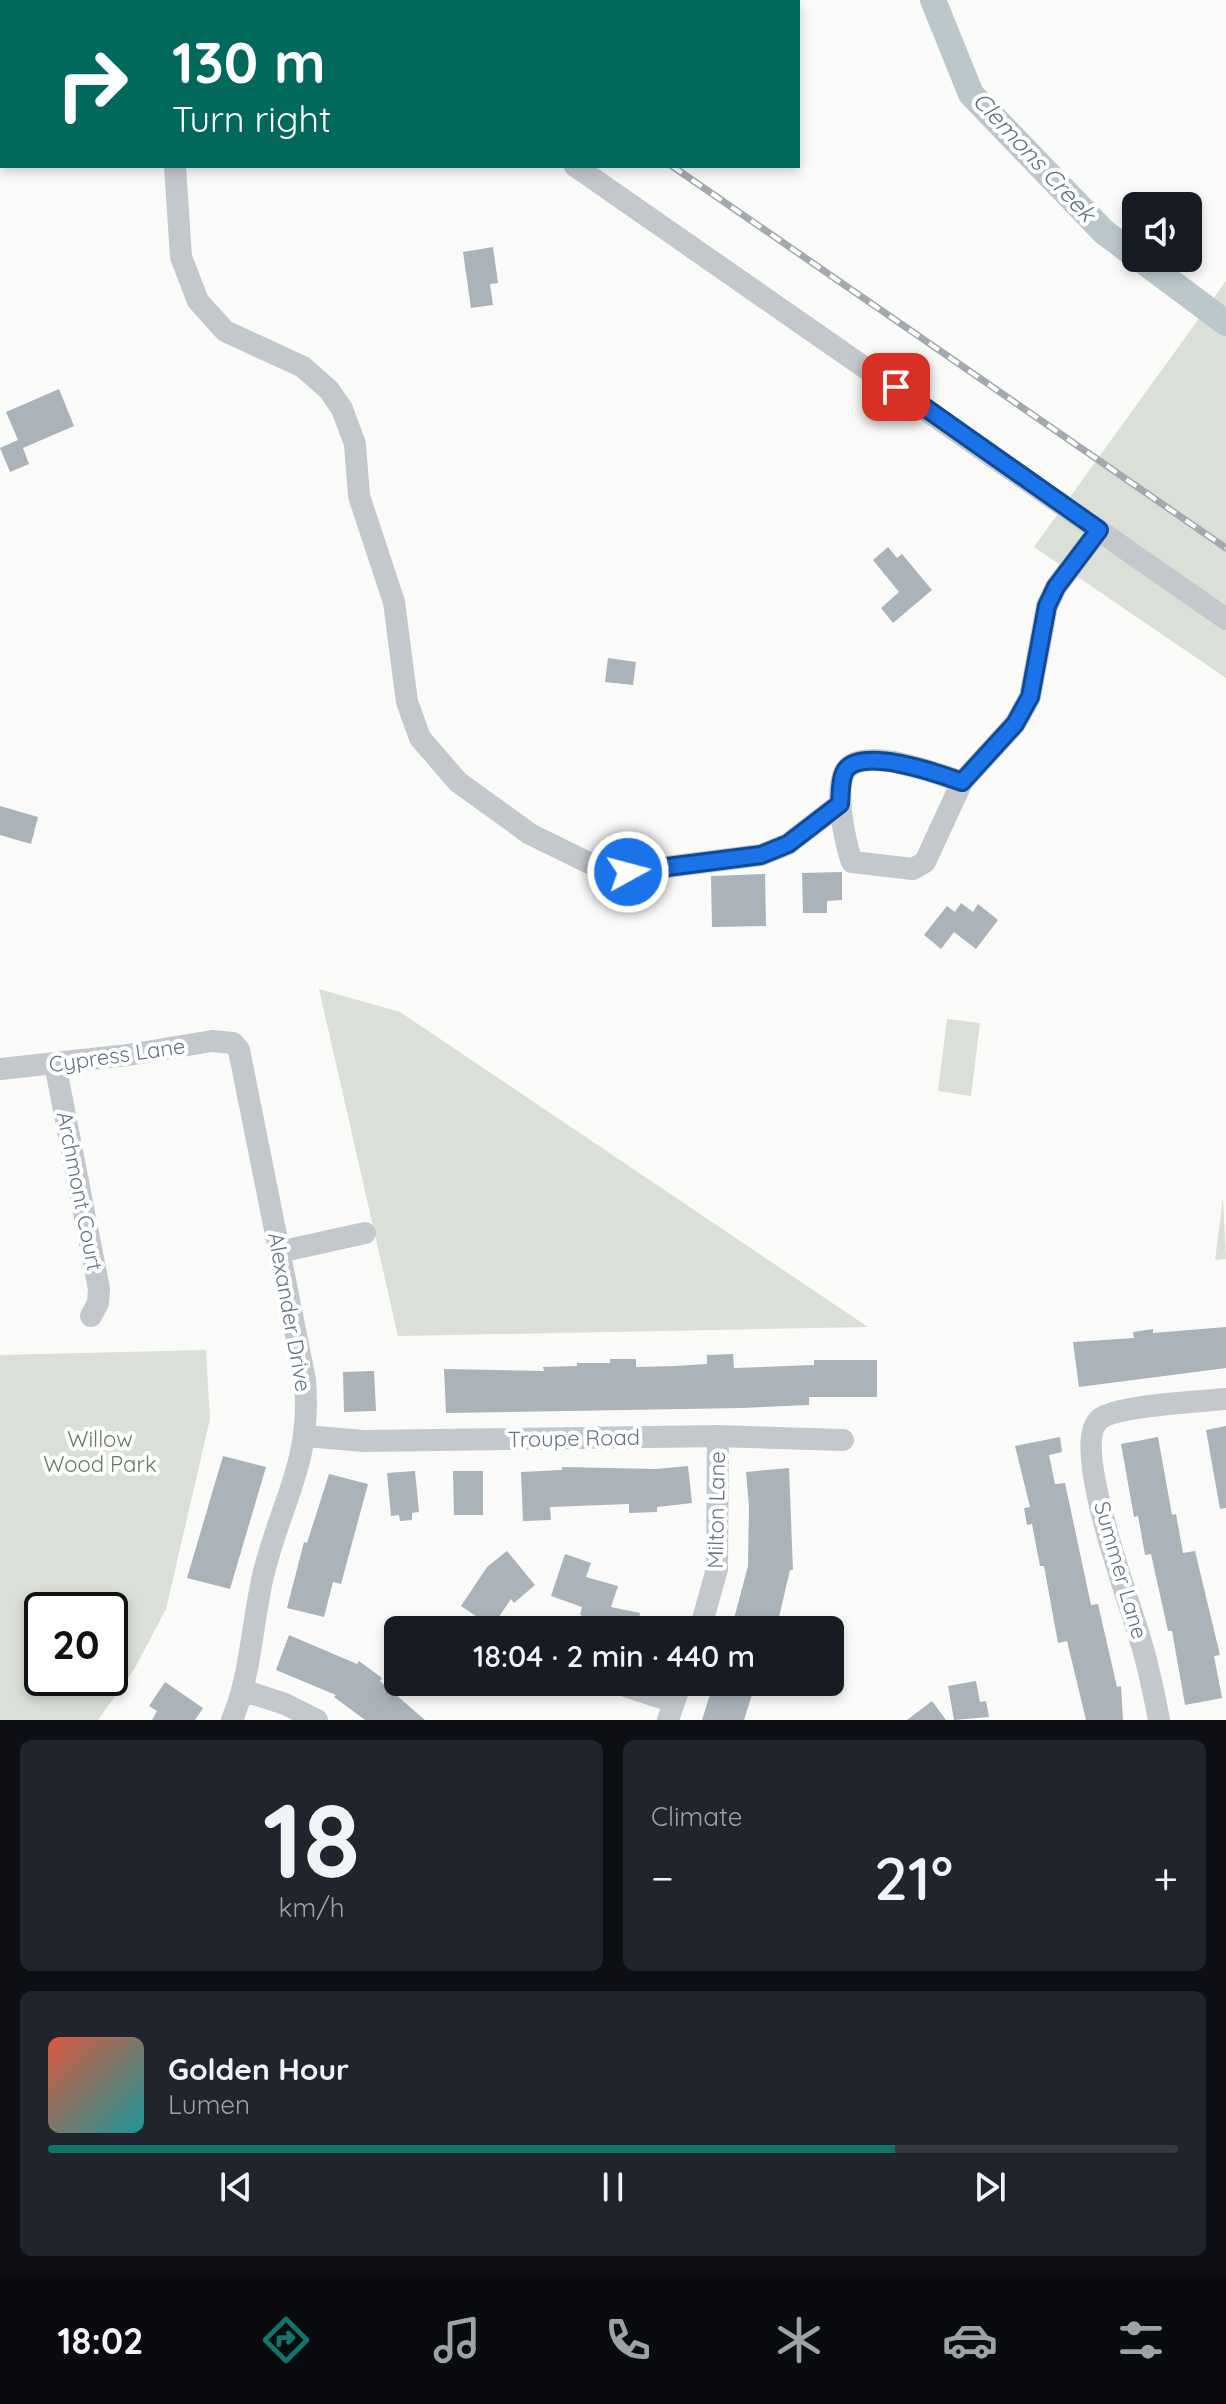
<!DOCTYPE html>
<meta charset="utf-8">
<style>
:root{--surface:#171b24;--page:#20242c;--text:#f1f3f6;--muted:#9ea1a6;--line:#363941;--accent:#0f766e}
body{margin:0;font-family:Quicksand,sans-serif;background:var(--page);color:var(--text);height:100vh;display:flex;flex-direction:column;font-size:30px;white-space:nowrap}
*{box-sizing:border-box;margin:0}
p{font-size:26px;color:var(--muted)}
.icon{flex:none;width:44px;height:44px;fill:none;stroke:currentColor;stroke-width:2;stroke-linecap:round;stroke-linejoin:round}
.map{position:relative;height:1720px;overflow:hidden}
.details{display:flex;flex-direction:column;gap:20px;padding:20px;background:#0d0f14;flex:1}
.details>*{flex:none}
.top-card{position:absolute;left:0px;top:0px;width:800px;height:168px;box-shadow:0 4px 12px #0003;background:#00695c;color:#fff;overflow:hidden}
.tools{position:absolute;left:1122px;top:192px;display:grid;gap:16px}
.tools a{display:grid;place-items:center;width:80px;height:80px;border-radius:12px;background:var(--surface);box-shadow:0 4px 12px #0003;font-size:40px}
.speed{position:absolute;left:24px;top:1592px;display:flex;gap:16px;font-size:40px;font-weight:700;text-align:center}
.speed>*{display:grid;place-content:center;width:104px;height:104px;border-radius:50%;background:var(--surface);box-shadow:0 4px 12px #0003;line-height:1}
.speed .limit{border:4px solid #111;border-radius:12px;background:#fff;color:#111}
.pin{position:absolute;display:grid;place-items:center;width:68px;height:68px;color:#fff;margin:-34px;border-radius:16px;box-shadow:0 4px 12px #0006}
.me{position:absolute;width:88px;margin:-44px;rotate:83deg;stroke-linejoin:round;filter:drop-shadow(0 0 6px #0008)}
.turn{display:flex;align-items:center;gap:28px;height:168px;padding:0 40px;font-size:36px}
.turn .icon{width:104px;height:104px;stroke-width:2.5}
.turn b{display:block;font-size:56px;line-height:68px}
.big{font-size:60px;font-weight:600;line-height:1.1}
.details .widget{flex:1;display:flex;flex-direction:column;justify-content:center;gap:12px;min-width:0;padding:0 28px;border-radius:12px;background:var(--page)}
.details .dial{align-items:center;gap:0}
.dial b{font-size:104px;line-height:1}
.song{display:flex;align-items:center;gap:24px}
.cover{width:96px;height:96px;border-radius:12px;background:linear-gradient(135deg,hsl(10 70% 55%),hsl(180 70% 35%))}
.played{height:8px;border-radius:4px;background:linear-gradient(90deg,var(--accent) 75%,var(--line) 75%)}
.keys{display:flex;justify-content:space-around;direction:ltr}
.heat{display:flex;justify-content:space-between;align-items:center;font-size:44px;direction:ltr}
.details .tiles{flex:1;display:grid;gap:20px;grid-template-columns:1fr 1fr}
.widget:last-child{grid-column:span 2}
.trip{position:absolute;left:384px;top:1616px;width:460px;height:80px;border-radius:12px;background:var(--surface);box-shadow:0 4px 12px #0003;font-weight:600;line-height:80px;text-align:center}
.menu{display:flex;height:128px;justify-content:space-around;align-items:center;background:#090b0e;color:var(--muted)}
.menu .icon{width:56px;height:56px}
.menu .selected{color:var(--accent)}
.menu b{font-size:36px;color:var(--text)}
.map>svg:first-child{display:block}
.green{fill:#dadfd7;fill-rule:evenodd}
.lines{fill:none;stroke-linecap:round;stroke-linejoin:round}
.river{stroke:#bbc7cb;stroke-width:26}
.building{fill:#aab3b9}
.minor{stroke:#c3c8cc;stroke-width:22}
.rail-casing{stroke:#a2aab0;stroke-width:7}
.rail{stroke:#fff;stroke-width:4;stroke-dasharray:12;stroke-linecap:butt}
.route-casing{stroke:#114b97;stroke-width:20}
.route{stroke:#1a73e8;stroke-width:14}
.labels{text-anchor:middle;stroke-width:8;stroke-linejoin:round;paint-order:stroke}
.street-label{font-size:22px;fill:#657683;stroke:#fff}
.park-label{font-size:22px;fill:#687a64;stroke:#fff}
.water-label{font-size:24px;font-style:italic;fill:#60757c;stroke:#fff}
</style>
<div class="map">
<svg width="1226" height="1720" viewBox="0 0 1226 1720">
<rect width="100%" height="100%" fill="#fafaf8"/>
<path class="green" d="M1226,281V678L1034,547Z
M319,989L400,1012L868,1327L398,1336Z
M947,1019L980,1023L971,1096L938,1091Z
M1223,1198L1226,1259L1215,1260Z
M206,1350L210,1419L166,1609L135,1668L98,1720H0V1355ZM110,1610V1678H42V1610Z"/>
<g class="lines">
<path class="river" d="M933,0L971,94L1104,232L1136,256
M1139,258L1226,323"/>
</g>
<path class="building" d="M493,247L498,283L490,284L493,305L471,308L463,252Z
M59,389L74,426L23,448L29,464L10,472L0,448L18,440L6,412Z
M888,547L897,558L902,554L932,590L893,623L881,608L899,592L873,560Z
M608,658L636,662L633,685L605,682Z
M0,806L38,817L31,844L0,835Z
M842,872V900L827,901V913H803L802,873Z
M765,874L766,926L712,927L711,876Z
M961,903L973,912L978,904L998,920L976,949L954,932L941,949L924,935L947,906L955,912Z
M1226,1327V1368L1079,1387L1073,1342L1134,1338L1133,1332L1153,1329V1333Z
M733,1354L734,1368L814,1365V1360H877V1397H809V1405L742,1408L446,1413L444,1369L544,1371L543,1367L577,1366V1363H610V1359H636V1367L675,1366L707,1364V1355Z
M374,1371L376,1411L344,1412L343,1372Z
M1226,1426V1508L1220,1509L1206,1430Z
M1060,1437L1062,1452L1049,1455L1055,1484L1065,1483L1091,1605L1098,1604L1117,1687L1121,1686L1123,1720H1086L1067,1641L1058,1643L1044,1566H1040L1032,1524L1027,1525L1024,1508L1030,1507L1015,1446Z
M1158,1437L1172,1515L1176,1514L1183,1553L1195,1551L1220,1655L1214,1656L1222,1698L1185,1705L1172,1631H1168L1151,1554L1145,1555L1138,1516L1134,1517L1121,1444Z
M223,1456L266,1467L230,1589L187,1578Z
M688,1466L692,1503L657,1507V1512L629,1513V1504L550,1507L551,1520L523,1521L521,1472L562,1470V1467L656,1469Z
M789,1468L793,1570H790L776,1630H731L748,1566L749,1507L746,1472Z
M415,1471L419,1512L412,1513V1520L400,1521L399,1515L391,1516L387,1473Z
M453,1471H483V1515H454Z
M329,1474L368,1484L341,1584L333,1582L324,1617L287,1608L304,1542L307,1543Z
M507,1551L535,1585L514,1603L511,1599L492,1627L461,1606L487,1567Z
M565,1554L591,1563L586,1577L618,1586L611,1607L640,1613L637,1630H609L610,1625L580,1615L582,1607L551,1596Z
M289,1635L357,1664L359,1661L382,1678L380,1681L425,1720H365L334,1697L336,1695L276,1670Z
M976,1681L980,1702L986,1701L989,1717L954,1720L948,1686Z
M165,1682L203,1708L195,1720H152L157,1711L149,1706Z
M714,1682H756L744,1720H702Z
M932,1701L946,1720H907Z"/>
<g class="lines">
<path class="minor" d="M460,2L461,0
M0,144H2
M175,166L181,257L198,301L225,331L303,367L329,390L342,409L355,444L359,496L394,602L407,702L420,738L458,782L530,834L587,862L628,872L761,855L788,844L840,804
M575,166L1226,619
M962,782C936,773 876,750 851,765C830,777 845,843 852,862L913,869L925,862L962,782L1015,724L1030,697L1047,606L1056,587L1099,530
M55,1064L99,1289L98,1303L91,1316
M0,1069L128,1055L212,1041L233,1043L239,1050L305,1380C312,1464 281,1500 263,1576C252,1623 251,1675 232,1720
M279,1252L365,1233
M305,1436L364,1441L718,1436L843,1440
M700,1630L717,1569L718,1436
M613,1682L674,1702
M242,1690L285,1704L317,1720
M668,1720L681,1682
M1159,1720C1154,1694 1149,1668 1141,1642C1131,1606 1069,1443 1100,1419C1117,1405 1200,1402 1226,1399"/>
<defs>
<path id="rail" d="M432,0L435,2
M672,166L1226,548"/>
</defs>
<use href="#rail" class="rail-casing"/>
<use href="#rail" class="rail"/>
</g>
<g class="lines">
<defs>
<path id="route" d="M628,872L761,855L788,844L840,804C841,795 840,782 844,773C856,744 940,774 962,782L1015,724L1030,697L1047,606L1056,587L1099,530L896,387"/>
</defs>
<use href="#route" class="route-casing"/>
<use href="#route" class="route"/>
</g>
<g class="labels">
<g class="street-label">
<text transform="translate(117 1055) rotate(-8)" y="8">Cypress Lane</text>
<text transform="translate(80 1191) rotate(79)" y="8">Archmont Court</text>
<text transform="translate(290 1312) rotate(80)" y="8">Alexander Drive</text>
<text transform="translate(574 1438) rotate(-1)" y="8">Troupe Road</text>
<text transform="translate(716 1510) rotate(-89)" y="8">Milton Lane</text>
<text transform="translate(1121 1570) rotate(74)" y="8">Summer Lane</text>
</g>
<g class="park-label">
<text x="100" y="1447">Willow<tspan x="100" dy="25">Wood Park</tspan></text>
</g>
<g class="water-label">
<text transform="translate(1034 157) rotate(47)" y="8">Clemons Creek</text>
</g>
</g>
</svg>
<div class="tools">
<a><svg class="icon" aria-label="sound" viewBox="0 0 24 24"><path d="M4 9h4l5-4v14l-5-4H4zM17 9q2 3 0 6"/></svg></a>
</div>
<div class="speed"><div class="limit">20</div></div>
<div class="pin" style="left:896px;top:387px;background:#d93025"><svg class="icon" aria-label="arrive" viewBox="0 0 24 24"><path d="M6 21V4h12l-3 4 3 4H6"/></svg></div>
<svg class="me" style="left:628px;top:872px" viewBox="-20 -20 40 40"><circle r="17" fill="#1a73e8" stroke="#fff" stroke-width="3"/><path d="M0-11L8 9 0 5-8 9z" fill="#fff"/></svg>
<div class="trip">18:04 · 2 min · 440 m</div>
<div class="top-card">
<div class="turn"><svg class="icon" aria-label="right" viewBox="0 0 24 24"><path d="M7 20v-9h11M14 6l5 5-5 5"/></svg><div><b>130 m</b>Turn right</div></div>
</div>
</div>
<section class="details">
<div class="tiles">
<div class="widget dial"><b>18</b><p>km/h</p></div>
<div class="widget"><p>Climate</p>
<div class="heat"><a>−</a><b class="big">21°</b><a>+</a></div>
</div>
<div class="widget">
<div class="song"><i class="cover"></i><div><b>Golden Hour</b><p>Lumen</p></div></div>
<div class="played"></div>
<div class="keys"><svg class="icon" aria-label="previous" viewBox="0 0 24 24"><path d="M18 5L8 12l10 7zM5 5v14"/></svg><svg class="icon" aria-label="pause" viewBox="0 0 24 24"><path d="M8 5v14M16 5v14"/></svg><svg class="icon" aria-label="next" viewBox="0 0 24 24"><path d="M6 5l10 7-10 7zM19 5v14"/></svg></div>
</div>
</div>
</section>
<nav class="menu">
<b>18:02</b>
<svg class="icon selected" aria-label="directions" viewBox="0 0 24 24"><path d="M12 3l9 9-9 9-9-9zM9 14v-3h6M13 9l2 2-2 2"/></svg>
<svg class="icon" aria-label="music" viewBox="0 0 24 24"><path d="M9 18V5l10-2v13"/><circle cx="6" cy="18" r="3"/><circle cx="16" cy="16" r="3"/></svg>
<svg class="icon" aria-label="phone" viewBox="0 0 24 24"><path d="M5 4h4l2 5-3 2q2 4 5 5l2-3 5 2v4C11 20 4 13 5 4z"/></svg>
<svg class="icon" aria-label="climate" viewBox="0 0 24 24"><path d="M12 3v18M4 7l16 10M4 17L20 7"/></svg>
<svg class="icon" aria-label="car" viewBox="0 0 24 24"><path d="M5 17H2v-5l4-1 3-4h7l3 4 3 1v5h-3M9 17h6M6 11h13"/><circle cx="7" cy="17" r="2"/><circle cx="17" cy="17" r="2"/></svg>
<svg class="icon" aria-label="filters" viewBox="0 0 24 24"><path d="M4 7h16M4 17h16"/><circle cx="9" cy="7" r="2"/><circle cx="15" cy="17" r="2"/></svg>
</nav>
